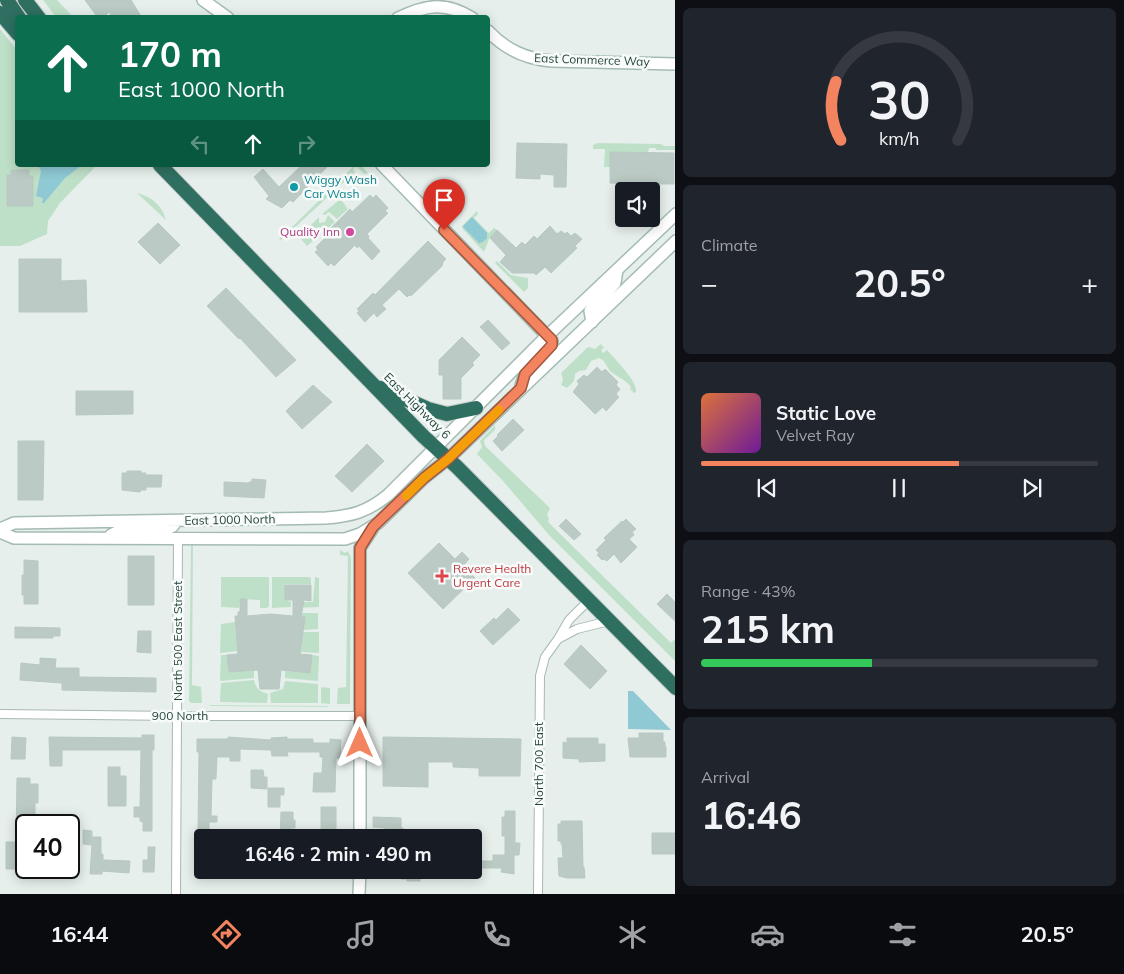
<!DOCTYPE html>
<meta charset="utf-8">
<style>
:root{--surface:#171b24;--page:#20242c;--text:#f1f3f6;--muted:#9ea1a6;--line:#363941;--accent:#f4845f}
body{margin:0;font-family:Mulish,sans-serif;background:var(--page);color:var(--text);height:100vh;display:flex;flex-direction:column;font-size:19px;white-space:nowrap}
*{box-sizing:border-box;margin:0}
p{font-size:16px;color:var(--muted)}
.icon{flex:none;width:28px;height:28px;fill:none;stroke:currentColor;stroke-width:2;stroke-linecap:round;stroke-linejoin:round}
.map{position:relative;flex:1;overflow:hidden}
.details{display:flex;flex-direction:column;gap:8px;padding:8px;background:#0d0f14;width:449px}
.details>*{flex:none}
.top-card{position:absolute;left:15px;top:15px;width:475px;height:152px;border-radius:5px;box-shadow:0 2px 12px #0003;background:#0b6e4f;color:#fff;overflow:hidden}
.tools{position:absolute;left:615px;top:182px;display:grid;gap:10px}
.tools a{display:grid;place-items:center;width:45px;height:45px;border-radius:5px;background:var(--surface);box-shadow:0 2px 12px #0003;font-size:25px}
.speed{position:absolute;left:15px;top:814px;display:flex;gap:10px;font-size:25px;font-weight:700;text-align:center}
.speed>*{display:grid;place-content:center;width:65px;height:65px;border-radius:50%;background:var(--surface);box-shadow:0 2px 12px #0003;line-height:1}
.speed .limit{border:2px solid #111;border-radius:8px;background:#fff;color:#111}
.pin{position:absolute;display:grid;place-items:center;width:42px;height:42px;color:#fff;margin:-51px -21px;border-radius:50% 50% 50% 0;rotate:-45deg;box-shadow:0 0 5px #0007}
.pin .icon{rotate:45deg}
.me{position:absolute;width:55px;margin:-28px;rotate:0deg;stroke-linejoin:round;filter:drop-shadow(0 0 4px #0008)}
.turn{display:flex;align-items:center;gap:18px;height:105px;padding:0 20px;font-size:22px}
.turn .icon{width:65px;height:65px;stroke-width:2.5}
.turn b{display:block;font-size:35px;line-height:42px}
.lanes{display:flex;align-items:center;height:48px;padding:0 20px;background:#0003;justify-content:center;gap:25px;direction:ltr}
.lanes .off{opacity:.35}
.big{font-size:38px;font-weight:700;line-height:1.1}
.details .card{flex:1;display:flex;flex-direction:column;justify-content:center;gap:8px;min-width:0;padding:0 18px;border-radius:8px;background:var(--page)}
.details .dial{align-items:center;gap:0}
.dial svg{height:130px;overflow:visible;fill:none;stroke:var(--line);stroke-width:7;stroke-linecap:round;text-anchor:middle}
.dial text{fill:var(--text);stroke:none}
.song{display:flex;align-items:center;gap:15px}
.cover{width:60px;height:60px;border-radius:8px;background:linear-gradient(135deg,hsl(20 70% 55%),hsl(280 70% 35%))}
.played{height:5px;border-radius:2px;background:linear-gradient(90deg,var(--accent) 65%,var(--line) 65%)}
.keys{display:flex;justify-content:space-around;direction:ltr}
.heat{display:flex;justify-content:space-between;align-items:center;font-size:28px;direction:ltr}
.charge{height:8px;border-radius:4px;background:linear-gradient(90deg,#34c759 43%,var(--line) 0)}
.trip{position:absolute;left:194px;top:829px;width:288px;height:50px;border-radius:5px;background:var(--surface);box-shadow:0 2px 12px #0003;font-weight:700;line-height:50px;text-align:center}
.menu{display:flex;height:80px;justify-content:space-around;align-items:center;background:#090b0e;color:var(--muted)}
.menu .icon{width:35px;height:35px}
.menu .active{color:var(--accent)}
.menu b{font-size:22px;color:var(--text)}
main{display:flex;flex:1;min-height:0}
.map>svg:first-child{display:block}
.green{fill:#bfe0c8}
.water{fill:#8ec9d4}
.building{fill:#bbcac4;stroke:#b8c9c2}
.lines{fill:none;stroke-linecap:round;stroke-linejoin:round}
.street-casing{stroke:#a8b8b2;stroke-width:10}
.secondary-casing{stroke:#a4bbb3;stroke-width:14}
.highway-casing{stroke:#c2cac8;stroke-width:16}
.street{stroke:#fff;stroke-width:8}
.secondary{stroke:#fff;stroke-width:11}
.highway{stroke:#2f6f62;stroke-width:14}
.route-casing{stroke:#9f563e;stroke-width:12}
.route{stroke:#f4845f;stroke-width:9}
.slow{stroke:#f59e0b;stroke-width:9}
.culture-dot{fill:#0f9aa8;stroke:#f7fbf9;stroke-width:2}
.hotel-dot{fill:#d1479c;stroke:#f7fbf9;stroke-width:2}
.health-dot{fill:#e0444e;stroke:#f7fbf9;stroke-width:2}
.labels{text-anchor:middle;stroke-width:5;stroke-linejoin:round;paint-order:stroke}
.street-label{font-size:12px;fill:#24423a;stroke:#f7fbf9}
.culture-label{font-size:12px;fill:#0d838f;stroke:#f7fbf9;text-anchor:start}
.hotel-label{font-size:12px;fill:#b23c85;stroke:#f7fbf9;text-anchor:end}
.health-label{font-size:12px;fill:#be3a42;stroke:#f7fbf9;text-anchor:start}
</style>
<main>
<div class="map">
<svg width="676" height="894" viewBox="0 0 676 894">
<rect width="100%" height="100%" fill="#e6efeb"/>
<path class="green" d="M43,0H57L73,17H56Z
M0,29L17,50L18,165H97L60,203L48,221L47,234L20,246H0Z
M598,143L661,144L664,146H676L675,150H656V148H649L648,152H610V167H604L605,149H593V145Z
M355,165H361L368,173L364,174L356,166L353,169L355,172L281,240L279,238L283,236Z
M137,193C152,197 162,205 166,220Z
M338,201H342L348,209L337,219L329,212L325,215L322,214Z
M477,211L478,214L474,218L489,233L494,228L497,230L489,239L484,252L462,228V226Z
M328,215L335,222L307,246L301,239L303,233L319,217V223L325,222Z
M497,261L511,275L528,278V288L524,292L495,263Z
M601,344L604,348L601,350L603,353L607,350C615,359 638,382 636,392L634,393L630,389L631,387C625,379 617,377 610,371C606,366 606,361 599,358L591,361L586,370L579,371L575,374L574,381L567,388L561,385L563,380L561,373L588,347L595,349Z
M495,425V430L484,440L485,446L550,508L547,515L549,519L548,522L550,524L671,643L675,639V661L549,535L503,481L477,454L482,447L480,441Z
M193,543L192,685L201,687L202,703H191L189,701L191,544Z
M340,550L345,553L348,551L351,558L350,704H337L338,688L346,687L348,556L340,555Z
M221,577H268L269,578V606L267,608H260V600L240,599L239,608L221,607Z
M272,577H309L311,578V584H285V600L291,602V607L272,608Z
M315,577L319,578V607L295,608L293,602H313Z
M302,613H318V629L303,630L305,617H302Z
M235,622L238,651L220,653L221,624Z
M303,632H319V653L301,652Z
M221,655H227L229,672L254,670V678L221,681L220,680Z
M312,655L319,656L318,681L285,678V671L310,673Z
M254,680C256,689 259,691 268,694L267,703L220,702L221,683Z
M285,681L318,684V703H271L270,693L283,689Z
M321,687L330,688V704L321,703Z
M209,705L329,706L328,707L211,706Z"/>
<path class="water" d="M38,165H82L65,178L44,203H42L43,198L36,196L41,171Z
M472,217L487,233V238L483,242L479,243L464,228L463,226Z
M628,691H633L671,730L628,729Z"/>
<path class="building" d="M85,0H131L142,18H113L109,12L103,18H98Z
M517,143L567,144L566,187H554V175L540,174V179L516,178Z
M610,152L674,153V184H653L652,187H638L637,184L610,183Z
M302,165H329L293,202L290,200L282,208L266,199L269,196L254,177L263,169L279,187Z
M11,170H29V176H33V206H7V175H11Z
M370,195L373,198L376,195L388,208L385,211L388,213L367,234L369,236L368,238L380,251L372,260L359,246L357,248L355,245L334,266L331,263L328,266L315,252L318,250L316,247L333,230L331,228L350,209L352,212Z
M158,223L180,245L160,264L138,242Z
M550,226L557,234L561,231L565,234L567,232L571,236L575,233L582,239L575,246L577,248L551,273L545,267L536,275L534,273H512L500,262L506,255L490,238L497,230L516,248L522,242L525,245L534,236L537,239Z
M428,241L446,259L443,262L442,266L411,296L409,295L407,297L399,289L382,305L386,309L377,317L374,313L365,322L357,313L359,311L357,309L373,293L375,295Z
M19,259H61V281L86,280L87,312H19Z
M226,288L296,360L276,377L240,338L239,339L207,306Z
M488,320L510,343L502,350L480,327Z
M462,337L480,355L472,363L474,365L461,378V399H443V375H439V360Z
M597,367L602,372L605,369L618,382L616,385L620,389L616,394L619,397L606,411L603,407L595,414L573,392L579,384L577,381L584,375L587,377Z
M313,385L332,402L302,429L286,411Z
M76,391H133V414L76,415Z
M513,419L524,430L502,451L493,441L498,436L497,435Z
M18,441H44L43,500H18Z
M367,444L384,461L352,492L335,476Z
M127,471H141V473H146L145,475H162L161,487H146V490H141L140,492L122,490V473H127Z
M252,479L266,480L264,498L224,496V482L248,483L252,481Z
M566,519L581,534L574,540L559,526Z
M626,519L636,529L632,532L634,535L629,539L637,547L621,563L614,554L607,561L604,559L602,560L597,555L599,553L596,550L606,540L604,538L622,521L623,522Z
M439,543L455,559L462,552L469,559L463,566L475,578L443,609L408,573Z
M128,556H154V605H128Z
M24,560L38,561V604H24V595H22V575H24Z
M285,585H311V601L304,600L301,617H305L300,654L312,655L310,673L281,670L279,689H260L258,670L229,672L227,655L238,654L235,616H238V612H240V599H247V616L270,614L293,616V600H285Z
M667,594L676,603V622L657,604Z
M508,608L520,620L493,645L480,631L494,618L496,620Z
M15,627L60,628V636H53V638H15Z
M138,631H151V653L137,652Z
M581,645L607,671L590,689L564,664Z
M40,658L56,659L55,668H79V677L156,678V692L62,690V683L20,680L21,663L40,665Z
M639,733H663V742H665V747H666V757H630L628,738H639Z
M142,735H154V750H152V831H143V822L140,821V817H134V807H140L141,750H62V766H50L49,737L142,738Z
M12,737L26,738L25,759H11Z
M228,737L271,740V738L287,737V739H313V743H330V739L341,740L340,758H336L335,792H313L314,773H322L323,757H320V752H287L288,756H272L271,750L240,749V761H230V757H217L216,779H212L211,816H217V822H209V831H198L199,752H197V739H228Z
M383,737L521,739L520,776H479V768L453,767V762H428V787L383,786Z
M567,738H598V744H605V761L579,762V759L563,758V742L567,743Z
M108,767H120V776H126V806H108Z
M251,770H263L264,777H267V789L251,788Z
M17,778H30V784H38V803H35V825H26L25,869H6V842H16Z
M268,788H284V795H280V807H268Z
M321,807H336V832H321Z
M505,811H515V843H520L519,855H514V874L501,872L502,868H481V873H472V861H493V855H505V836H502V817H505Z
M281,812H293V820H295V828H290L289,838H280Z
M373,817L401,818V828H403V838H385V828L373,827Z
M561,821H582L583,867H584L585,878H567L559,876L558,858H563L562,844H561V841H558V824H561Z
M83,830L92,831V837H101V854H103V860L130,861L129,873L102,871V874H90L92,845L83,844Z
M652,833H676V854H652Z
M148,847H155L154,872H143V860H148Z
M402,870H420V881H407V879H401Z"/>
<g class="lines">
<defs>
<path id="street" d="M558,639L577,629L609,621
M0,714L178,716H361
M176,894L178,539
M538,894L540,676L545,657L558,639L569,620L588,601"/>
<path id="secondary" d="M203,0L228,18
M398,18C426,5 445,1 472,18
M488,31C506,50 526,59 552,61L676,64
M382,165L552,341L551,347L525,374L521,386
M592,322L590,311L615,283L617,270
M0,529L14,523L326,518C352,516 367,512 388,495L547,336L676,214
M0,532L14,538L345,539L360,534L378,523L424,478L448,459L676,241
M111,535L121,530L167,529L173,526L176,521
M360,838V548L373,528
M359,894L360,870"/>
<path id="highway" d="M7,0L19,18
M25,0L39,18
M0,13L18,34
M160,165L423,436L457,467L676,688
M381,388L428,409L447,414L476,408"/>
</defs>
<use href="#street" class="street-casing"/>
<use href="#secondary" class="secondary-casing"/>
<use href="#highway" class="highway-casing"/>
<use href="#street" class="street"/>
<use href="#secondary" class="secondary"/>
<use href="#highway" class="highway"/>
</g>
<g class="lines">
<defs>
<path id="route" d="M360,743V548L373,527L424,478L448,459L521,388L525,374L552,345V340L444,230"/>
</defs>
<use href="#route" class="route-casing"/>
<use href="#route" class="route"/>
<path class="slow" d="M406,496L424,478L448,459L499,410"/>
</g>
<circle class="culture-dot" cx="294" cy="187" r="5"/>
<circle class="hotel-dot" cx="350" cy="232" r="5"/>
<path class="health-dot" d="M439.5 568.5h5v5h5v5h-5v5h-5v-5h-5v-5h5z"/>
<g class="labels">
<g class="street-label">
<text transform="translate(592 60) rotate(2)" y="4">East Commerce Way</text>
<text transform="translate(417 406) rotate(45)" y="4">East Highway 6</text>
<text transform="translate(230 520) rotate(-1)" y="4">East 1000 North</text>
<text transform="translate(178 641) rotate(-90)" y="4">North 500 East Street</text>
<text x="180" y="720">900 North</text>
<text transform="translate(539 764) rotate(-90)" y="4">North 700 East</text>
</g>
<g class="culture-label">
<text x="304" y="184">Wiggy Wash<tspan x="304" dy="14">Car Wash</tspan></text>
</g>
<g class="hotel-label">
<text x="340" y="236">Quality Inn</text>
</g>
<g class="health-label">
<text x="453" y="573">Revere Health<tspan x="453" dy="14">Urgent Care</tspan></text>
</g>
</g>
</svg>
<div class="tools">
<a><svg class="icon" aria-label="sound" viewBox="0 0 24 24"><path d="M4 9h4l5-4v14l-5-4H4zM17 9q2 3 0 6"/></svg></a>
</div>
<div class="speed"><div class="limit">40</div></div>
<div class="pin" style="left:444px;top:230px;background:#d93025"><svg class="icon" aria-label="arrive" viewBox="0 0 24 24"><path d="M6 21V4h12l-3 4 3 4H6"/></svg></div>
<svg class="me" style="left:360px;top:743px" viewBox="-20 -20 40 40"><path d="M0-17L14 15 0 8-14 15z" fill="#f4845f" stroke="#fff" stroke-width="4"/></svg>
<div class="trip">16:46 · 2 min · 490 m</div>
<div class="top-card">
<div class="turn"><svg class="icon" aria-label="ahead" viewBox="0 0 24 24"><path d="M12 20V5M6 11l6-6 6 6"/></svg><div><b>170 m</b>East 1000 North</div></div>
<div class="lanes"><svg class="icon off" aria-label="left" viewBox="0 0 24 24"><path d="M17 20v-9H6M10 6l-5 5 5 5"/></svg><svg class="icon" aria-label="ahead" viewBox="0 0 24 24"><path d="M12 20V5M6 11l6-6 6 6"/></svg><svg class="icon off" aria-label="right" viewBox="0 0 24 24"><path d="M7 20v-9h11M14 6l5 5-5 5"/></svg></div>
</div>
</div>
<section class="details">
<div class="card dial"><svg viewBox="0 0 100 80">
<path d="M14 69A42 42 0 1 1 86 69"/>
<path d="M14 69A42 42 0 0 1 11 33" stroke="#f4845f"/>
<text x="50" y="56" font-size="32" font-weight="700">30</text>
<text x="50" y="72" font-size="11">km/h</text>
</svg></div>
<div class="card"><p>Climate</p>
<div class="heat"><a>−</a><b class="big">20.5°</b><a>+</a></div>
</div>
<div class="card">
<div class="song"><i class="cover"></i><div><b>Static Love</b><p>Velvet Ray</p></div></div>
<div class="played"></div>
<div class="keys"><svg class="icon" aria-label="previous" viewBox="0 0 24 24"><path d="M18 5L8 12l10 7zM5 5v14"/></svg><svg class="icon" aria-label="pause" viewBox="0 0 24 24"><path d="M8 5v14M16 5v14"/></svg><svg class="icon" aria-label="next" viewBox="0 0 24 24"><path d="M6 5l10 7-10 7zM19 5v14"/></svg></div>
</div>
<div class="card"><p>Range · 43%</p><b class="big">215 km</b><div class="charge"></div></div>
<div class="card"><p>Arrival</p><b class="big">16:46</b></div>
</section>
</main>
<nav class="menu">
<b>16:44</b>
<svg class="icon active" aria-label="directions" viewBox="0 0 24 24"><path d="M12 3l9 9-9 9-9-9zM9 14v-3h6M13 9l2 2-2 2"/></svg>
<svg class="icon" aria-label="music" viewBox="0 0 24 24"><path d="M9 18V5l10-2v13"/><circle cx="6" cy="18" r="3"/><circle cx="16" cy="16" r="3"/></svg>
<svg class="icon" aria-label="phone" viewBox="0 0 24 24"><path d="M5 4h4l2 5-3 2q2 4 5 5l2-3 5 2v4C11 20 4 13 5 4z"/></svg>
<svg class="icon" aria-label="climate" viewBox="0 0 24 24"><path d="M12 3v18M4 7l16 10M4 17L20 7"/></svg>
<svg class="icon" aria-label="car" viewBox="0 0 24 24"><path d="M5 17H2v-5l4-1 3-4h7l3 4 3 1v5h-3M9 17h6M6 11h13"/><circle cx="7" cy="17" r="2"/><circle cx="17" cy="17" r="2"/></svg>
<svg class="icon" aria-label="filters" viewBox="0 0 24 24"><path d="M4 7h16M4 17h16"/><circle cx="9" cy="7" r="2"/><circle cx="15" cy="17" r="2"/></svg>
<b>20.5°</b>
</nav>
